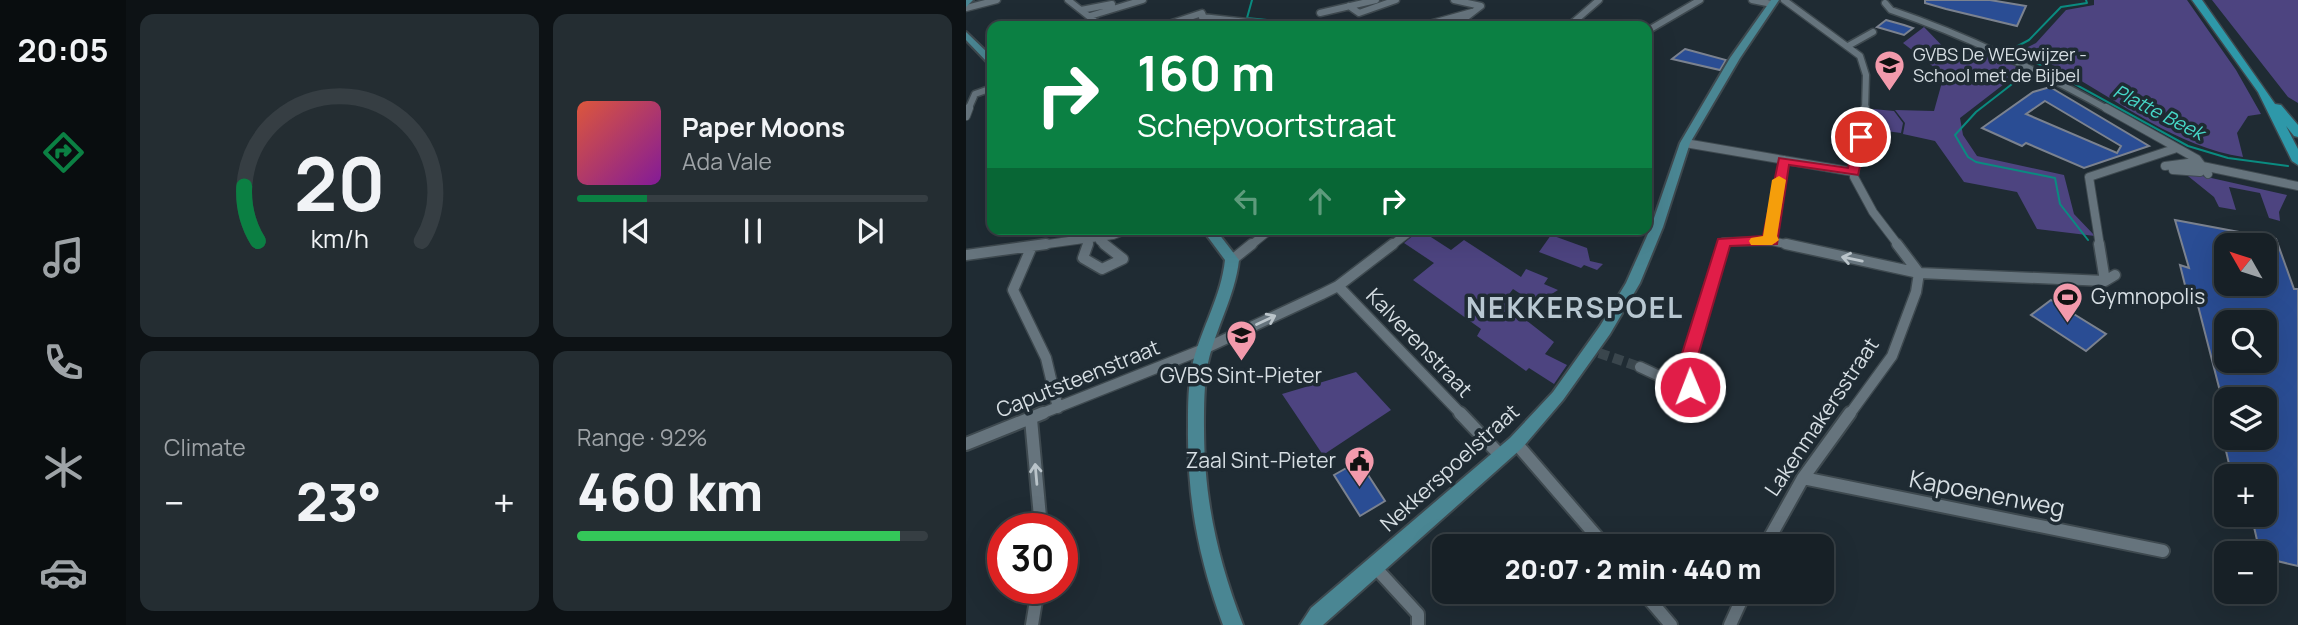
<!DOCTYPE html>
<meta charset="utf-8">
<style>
:root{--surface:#172026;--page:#242d32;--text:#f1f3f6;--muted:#9ea3a7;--line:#363e43;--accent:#0b8043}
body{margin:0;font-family:Manrope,sans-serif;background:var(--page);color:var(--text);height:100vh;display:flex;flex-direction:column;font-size:26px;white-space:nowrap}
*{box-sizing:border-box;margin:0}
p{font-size:23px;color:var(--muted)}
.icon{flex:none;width:38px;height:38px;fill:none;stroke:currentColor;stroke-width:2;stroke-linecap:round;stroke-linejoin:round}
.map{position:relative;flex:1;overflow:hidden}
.details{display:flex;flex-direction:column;gap:14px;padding:14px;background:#0d1215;width:840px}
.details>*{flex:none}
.top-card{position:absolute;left:21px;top:21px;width:665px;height:214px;border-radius:14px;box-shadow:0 7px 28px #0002,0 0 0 2px var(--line);background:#0b8043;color:#fff;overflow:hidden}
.needle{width:46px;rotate:309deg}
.tools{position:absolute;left:1248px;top:233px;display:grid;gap:14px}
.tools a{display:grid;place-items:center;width:63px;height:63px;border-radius:14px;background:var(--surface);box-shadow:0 7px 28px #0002,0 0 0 2px var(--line);font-size:35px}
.speed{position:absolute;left:21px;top:513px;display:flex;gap:14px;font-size:35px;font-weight:700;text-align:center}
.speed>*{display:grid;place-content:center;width:91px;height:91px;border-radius:50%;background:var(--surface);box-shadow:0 7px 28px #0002,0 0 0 2px var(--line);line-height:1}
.speed .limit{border:10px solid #d22;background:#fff;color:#111}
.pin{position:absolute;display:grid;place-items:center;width:60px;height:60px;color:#fff;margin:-30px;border:4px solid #fff;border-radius:50%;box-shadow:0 2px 7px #0007}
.me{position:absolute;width:77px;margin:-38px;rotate:359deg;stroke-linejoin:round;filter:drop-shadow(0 0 5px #0008)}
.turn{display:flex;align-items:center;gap:24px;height:147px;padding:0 35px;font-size:32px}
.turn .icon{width:91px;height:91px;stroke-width:2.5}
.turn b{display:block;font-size:49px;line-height:60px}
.lanes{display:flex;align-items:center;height:66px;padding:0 35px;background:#0003;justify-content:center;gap:35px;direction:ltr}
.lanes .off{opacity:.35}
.big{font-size:52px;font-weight:800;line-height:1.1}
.details .card{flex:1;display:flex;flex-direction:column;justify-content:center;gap:10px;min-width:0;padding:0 24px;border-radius:14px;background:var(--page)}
.details .dial{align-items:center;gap:0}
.dial svg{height:182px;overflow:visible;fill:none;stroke:var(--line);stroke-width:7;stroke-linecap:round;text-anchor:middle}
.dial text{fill:var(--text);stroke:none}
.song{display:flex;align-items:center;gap:21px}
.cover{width:84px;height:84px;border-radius:10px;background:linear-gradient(135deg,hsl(10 70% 55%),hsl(290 70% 35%))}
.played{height:7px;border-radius:4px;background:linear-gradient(90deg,var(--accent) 20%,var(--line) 20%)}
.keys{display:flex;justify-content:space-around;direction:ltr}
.heat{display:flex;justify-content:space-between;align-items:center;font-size:38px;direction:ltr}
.charge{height:10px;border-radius:5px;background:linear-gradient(90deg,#34c759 92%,var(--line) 0)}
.details .tiles{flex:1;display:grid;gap:14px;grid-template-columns:repeat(2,1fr)}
.trip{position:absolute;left:466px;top:534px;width:402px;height:70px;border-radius:14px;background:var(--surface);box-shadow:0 7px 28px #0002,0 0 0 2px var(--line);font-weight:800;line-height:70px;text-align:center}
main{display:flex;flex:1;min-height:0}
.dock{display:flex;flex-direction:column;width:126px;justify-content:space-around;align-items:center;background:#090d0f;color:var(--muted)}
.dock .icon{width:49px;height:49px}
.dock .current{color:var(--accent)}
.dock b{font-size:32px;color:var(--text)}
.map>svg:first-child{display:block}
.green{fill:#4d4480}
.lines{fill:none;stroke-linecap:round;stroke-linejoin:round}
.stream{stroke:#0a8b80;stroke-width:2}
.building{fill:#2a4d94;stroke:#7b828f;stroke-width:2;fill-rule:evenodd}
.street-tunnel{stroke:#3a464d;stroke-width:10;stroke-dasharray:10 5;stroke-linecap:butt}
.street-far3-casing{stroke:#3e494f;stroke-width:9}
.street-far2-casing{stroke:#3e494f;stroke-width:10}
.street-far1-casing{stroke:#3e494f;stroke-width:13}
.street-casing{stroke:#3e494f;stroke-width:16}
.secondary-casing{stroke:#3e494f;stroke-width:4}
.primary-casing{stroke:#3e494f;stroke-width:3}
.street-far3{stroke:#66747d;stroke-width:6}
.street-far2{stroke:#66747d;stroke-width:8}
.street-far1{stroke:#66747d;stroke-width:10}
.street{stroke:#66747d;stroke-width:12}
.secondary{fill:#4a8693;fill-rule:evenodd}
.primary{fill:#2e98a9;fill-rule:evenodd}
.oneway{stroke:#bac4ca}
.route{fill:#e11d48;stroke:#92132f;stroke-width:2}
.slow{fill:#f59e0b}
.labels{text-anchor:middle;stroke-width:7;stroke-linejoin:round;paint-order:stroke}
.far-poi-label{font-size:18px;fill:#d6dee3;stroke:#1f2b33;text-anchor:start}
.far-water-label{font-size:19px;font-style:italic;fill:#46d8c8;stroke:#1f2b33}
.poi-label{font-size:21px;fill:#d6dee3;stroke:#1f2b33;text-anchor:start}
.street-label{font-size:21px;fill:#d6dee3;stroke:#1f2b33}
.near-street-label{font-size:24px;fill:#d6dee3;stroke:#1f2b33}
.district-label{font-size:28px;font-weight:bold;letter-spacing:2px;fill:#b9c8d2;stroke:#1f2b33}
</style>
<main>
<nav class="dock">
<b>20:05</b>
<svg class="icon current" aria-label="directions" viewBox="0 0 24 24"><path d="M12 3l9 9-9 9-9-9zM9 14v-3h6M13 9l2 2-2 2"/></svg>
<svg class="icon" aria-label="music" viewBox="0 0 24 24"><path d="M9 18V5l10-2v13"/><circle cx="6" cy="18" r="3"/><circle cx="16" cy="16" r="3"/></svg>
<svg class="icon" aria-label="phone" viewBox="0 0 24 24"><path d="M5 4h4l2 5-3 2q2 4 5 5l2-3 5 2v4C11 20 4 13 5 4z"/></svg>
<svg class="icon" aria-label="climate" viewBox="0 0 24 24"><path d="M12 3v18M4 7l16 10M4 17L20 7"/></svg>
<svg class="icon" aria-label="car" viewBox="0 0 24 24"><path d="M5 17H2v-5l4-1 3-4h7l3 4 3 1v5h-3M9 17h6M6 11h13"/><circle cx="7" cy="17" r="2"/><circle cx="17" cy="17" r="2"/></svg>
</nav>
<section class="details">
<div class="tiles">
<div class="card dial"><svg viewBox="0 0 100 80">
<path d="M14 69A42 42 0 1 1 86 69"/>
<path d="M14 69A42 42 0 0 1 8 45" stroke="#0b8043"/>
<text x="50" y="56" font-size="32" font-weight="700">20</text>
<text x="50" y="72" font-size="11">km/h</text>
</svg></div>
<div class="card">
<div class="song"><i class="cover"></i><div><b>Paper Moons</b><p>Ada Vale</p></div></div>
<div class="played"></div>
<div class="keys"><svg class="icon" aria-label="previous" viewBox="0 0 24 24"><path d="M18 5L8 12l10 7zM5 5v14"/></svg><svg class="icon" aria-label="pause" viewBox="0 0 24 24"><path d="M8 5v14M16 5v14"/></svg><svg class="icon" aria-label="next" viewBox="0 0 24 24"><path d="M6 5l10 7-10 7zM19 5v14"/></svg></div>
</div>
<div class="card"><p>Climate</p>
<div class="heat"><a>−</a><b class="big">23°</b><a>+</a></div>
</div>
<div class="card"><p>Range · 92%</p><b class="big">460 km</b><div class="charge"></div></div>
</div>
</section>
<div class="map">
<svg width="1332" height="625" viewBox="0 0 1332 625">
<rect width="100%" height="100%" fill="#1f2b33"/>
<path class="green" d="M1128,0H1221L1270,70L1295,114L1282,116L1271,133L1277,157C1211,147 1156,103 1098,71C1084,63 1069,57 1054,51L1070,43L1100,10L1128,5Z
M1246,0H1332V103L1322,97Z
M958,27L986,56L1022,52L1070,76L1042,81L994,118L997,135L1011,156L1098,175L1108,214L1129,236L1071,229L1051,192L998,182L969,141L937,134L939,123L929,110L968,111L978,75L937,43Z
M907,109L928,111L937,123L935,133L905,129L908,120Z
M1232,175L1321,195L1313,212L1314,221L1303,218L1294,193L1263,187L1270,210L1253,207L1248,197L1222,176Z
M454,230L485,250L498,240L555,277L560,269L582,278L578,284L592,290L570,304L547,289L537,302L588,342L579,354L601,365L588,384L563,368L560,371L511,336L515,329L447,280L468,263L438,243Z
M585,235L621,248L624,261L637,264L631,270L618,265L615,268L573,252Z
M390,372L425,410L357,455L316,394Z"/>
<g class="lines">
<path class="stream" d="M286,0L281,18L322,22
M1056,55L1047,52L1048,48L1063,40L1095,7L1121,3L1120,0
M1061,58L1222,146L1262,158L1322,166
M1054,67L1060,71L1059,74L1010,112L989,135L1002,157L1010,162L1089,178L1094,204L1122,240"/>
</g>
<path class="building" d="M959,0H1024L1060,6L1051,26L980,9L959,3Z
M920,20L938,25L947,28L938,35L911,27Z
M719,49L760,60L754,70L706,59Z
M1084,87L1183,146L1118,168L1060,143L1056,146L1016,128L1067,92ZM1079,101L1155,146L1151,153L1060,114Z
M1209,220L1310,239L1328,289H1332V566L1298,558V553H1294L1285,514H1298V476H1277L1274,466L1263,464L1257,438H1298V399H1256L1229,294L1221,293L1214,265L1223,268ZM1260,245H1298V284H1260ZM1260,322H1298V360H1260Z
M1085,300L1140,334L1120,351L1065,315Z
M393,461L419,501L394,516L368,475Z"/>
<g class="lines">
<path class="street-tunnel" d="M633,353L674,367"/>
<defs>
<path id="street-far3" d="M102,0L135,26
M488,0L515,6L493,23
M786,0L806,4
M818,0L894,56L900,75L899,110
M919,3L925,10C1002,36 1072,71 1143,110
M383,6L393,13L430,0
M0,8L31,0
M115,10L146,4
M354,13L410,0
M124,16L177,0
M236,17L316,26
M197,26L236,13L241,26
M456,26L506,12
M603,26L633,0
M681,31L734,0
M882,46L907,32
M2,110L9,94L26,88"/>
<path id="street-far2" d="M899,108L888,177L907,212L933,246
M1140,108L1231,159L1242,174
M0,116L3,108
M719,143L888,172
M1199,166L1222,163L1332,186
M1207,170L1234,172
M136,236L134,241L140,246
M806,241L828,246
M806,241L804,236L818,160
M67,246L147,235L162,229
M121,246L124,238
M284,246L305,229
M425,246L447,229
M757,246L758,242L806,241
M1134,246L1123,177L1208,149"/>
<path id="street-far1" d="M122,244L117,258L136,269L157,259L138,244
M820,244L953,273L1139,281L1149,275
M1133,244L1139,281
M66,246L47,290L80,358L92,408
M0,255L80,244
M266,260L286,244
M372,286L496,415
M674,367L704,381
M714,375L721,377L725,384L719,391H711L704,386V381Z
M718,375L757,244
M72,415L238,349L356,294L372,286L427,244
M883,415L926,356L950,292L953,273L931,244"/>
<path id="street" d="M494,413L535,456
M65,419L75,528
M550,443L639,546
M0,444L77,413
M837,478L1197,551
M799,546L837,478L884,413
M408,566L452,614V625
M677,592L705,625
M66,625L72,588
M764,625L779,592"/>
<path id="secondary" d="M0,0H7L0,7Z
M805,0H813L774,58L724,143L697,227L674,283L644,334L597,400L556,448L357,625H334L345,608L544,438L587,392L634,326L660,283L685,227L714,143L764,58Z
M0,32L26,57V65L23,64L0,40Z
M236,229H249L273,260C269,296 250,327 242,363C238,384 238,405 238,427C238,499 251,558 277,625H257C232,557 221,498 222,426C222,405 222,383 227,362C236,327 255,297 259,260Z"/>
<path id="primary" d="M1226,0H1236L1309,104L1315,105L1332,125V137L1328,136L1320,126L1332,149V165L1326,161L1292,92Z"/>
</defs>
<use href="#street-far3" class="street-far3-casing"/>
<use href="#street-far2" class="street-far2-casing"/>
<use href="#street-far1" class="street-far1-casing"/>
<use href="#street" class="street-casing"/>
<use href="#secondary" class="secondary-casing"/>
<use href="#primary" class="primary-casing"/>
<use href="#street-far3" class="street-far3"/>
<use href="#street-far2" class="street-far2"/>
<use href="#street-far1" class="street-far1"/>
<use href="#street" class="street"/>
<use href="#secondary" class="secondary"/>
<use href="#primary" class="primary"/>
</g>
<defs><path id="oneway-shaft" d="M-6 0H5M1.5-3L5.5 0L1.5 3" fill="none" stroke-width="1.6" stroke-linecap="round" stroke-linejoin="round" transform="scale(1.75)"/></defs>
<g class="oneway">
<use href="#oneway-shaft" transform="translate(886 259) rotate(-168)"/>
<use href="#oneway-shaft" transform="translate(300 320) rotate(-25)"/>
<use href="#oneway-shaft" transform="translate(70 474) rotate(-95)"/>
</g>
<path class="route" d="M895,133L901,137L892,175L823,165L811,244L764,246L727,373C733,378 733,385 730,392H718L709,376L752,239L797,236L813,158L882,168L889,137Z"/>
<path class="slow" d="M813,176L820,180L811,236L813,240L806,245H785L783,241L785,238L797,236L806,180Z"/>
<defs>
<symbol id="school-pin" viewBox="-11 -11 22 30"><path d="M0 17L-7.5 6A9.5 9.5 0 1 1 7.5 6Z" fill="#f39aac" stroke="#1f2b33"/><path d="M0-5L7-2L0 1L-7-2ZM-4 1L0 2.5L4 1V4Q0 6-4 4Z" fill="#111"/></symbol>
<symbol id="stadium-pin" viewBox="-11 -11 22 30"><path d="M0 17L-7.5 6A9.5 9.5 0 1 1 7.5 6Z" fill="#f39aac" stroke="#1f2b33"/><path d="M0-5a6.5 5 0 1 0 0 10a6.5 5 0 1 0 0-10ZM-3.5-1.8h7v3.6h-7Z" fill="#111"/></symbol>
<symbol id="civic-pin" viewBox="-11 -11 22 30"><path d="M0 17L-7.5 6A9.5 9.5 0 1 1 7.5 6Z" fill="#f39aac" stroke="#1f2b33"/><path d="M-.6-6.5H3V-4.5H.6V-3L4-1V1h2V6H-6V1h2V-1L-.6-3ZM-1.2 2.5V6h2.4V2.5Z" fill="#111"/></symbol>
</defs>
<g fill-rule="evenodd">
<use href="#school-pin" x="906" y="48" width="35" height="47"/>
<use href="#stadium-pin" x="1084" y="280" width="35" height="47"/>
<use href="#school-pin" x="258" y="318" width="35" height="47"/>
<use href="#civic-pin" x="376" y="444" width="35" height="47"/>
</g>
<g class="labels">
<g class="far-poi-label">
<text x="947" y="61">GVBS De WEGwijzer -<tspan x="947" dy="21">School met de Bijbel</tspan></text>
</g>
<g class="far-water-label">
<text transform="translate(1193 112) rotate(27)" y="7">Platte Beek</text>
</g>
<g class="poi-label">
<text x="1125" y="304">Gymnopolis</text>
<text x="275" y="383" text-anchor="middle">GVBS Sint-Pieter</text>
<text x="370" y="468" text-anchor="end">Zaal Sint-Pieter</text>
</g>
<g class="street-label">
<text transform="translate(453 343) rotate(46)" y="7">Kalverenstraat</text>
<text transform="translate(112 379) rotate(-22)" y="7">Caputsteenstraat</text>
<text transform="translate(856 417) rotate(-56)" y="7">Lakenmakersstraat</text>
<text transform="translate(484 468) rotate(-42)" y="7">Nekkerspoelstraat</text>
</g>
<g class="near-street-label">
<text transform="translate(1021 494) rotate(11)" y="8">Kapoenenweg</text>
</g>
<g class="district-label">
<text x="609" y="318">NEKKERSPOEL</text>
</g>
</g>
</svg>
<div class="tools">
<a><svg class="needle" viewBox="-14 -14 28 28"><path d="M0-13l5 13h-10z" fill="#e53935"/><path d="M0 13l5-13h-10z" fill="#9ea3a7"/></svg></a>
<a><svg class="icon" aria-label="search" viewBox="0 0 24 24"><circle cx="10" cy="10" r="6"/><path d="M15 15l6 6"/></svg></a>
<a><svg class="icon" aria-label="layers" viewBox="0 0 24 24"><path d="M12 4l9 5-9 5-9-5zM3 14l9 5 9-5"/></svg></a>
<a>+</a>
<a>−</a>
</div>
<div class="speed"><div class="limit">30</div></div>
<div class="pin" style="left:895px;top:137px;background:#d93025"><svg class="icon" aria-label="arrive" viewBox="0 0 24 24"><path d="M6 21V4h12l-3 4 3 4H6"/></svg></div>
<svg class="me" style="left:724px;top:387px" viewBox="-20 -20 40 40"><circle r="17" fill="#e11d48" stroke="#fff" stroke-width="3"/><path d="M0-11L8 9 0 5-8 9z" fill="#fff"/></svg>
<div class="trip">20:07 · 2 min · 440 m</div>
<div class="top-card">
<div class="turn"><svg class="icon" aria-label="right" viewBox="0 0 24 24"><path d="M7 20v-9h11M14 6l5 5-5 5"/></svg><div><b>160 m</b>Schepvoortstraat</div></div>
<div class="lanes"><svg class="icon off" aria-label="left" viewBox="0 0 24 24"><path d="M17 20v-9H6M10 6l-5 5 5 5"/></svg><svg class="icon off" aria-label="ahead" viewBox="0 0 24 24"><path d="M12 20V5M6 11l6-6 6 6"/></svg><svg class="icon" aria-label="right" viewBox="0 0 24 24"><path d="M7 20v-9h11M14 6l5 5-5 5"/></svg></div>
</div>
</div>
</main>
